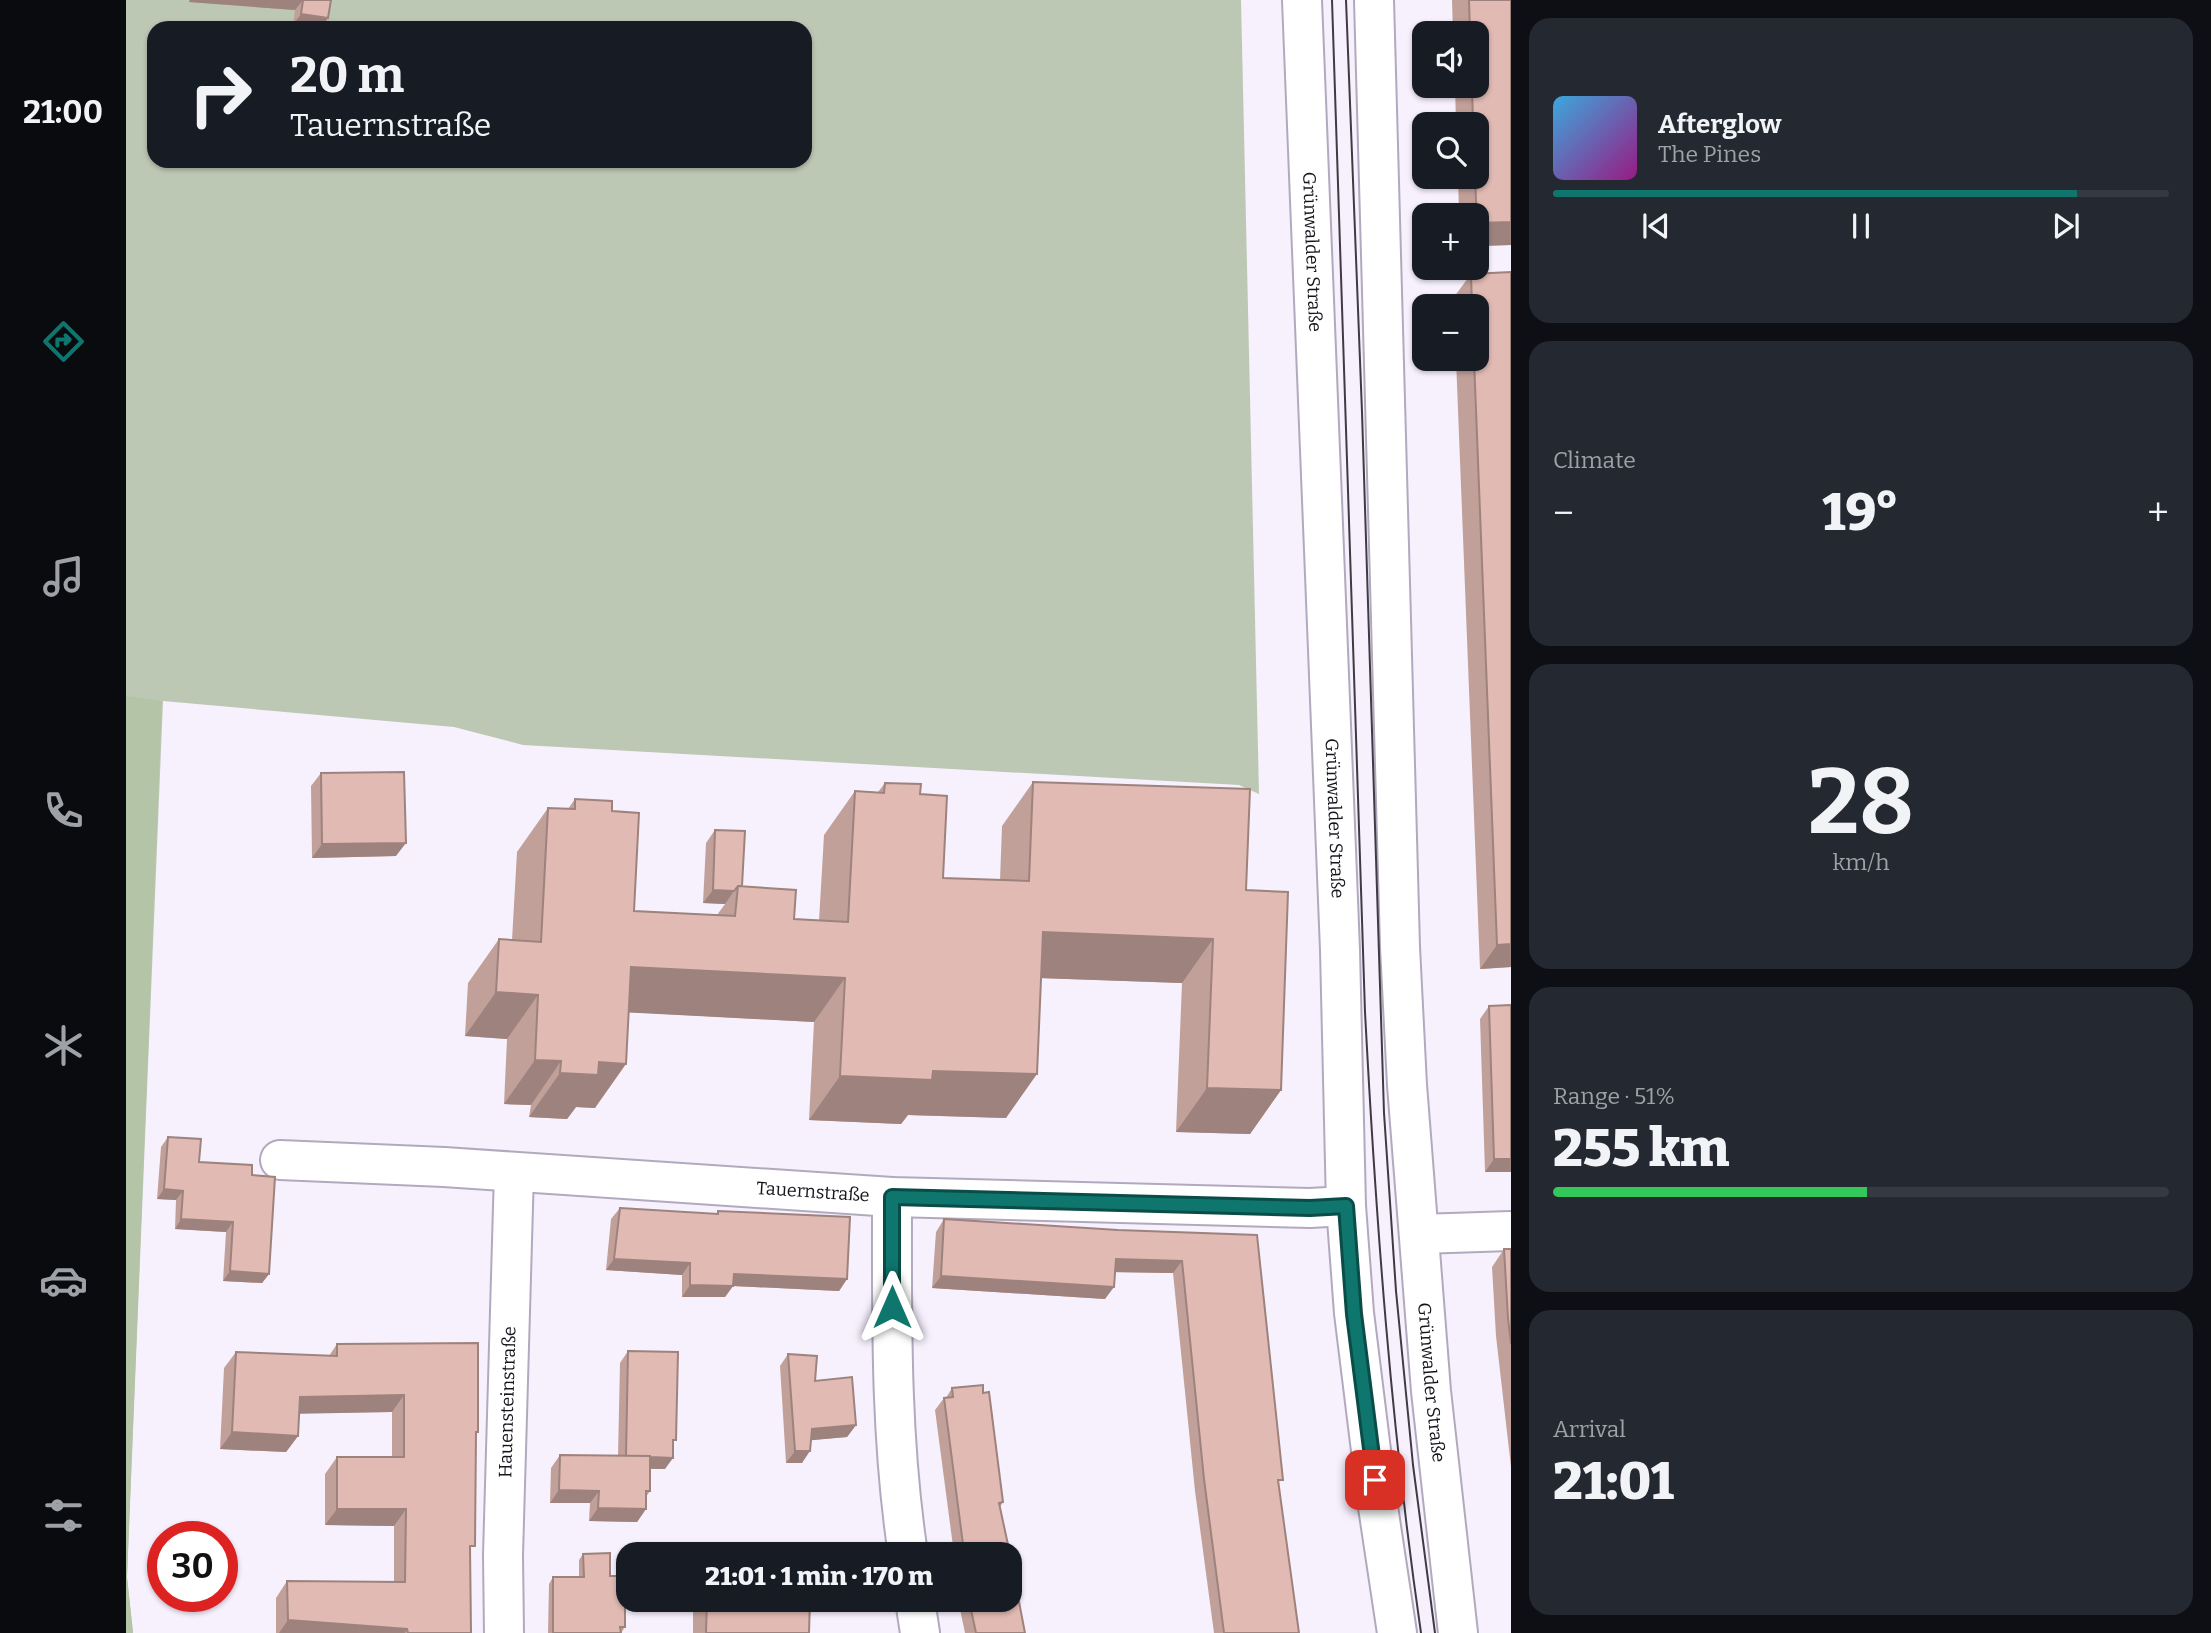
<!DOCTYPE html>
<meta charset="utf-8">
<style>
:root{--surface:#171b24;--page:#242831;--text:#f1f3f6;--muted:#9ea1a6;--line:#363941;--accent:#0f766e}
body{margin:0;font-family:Bitter,serif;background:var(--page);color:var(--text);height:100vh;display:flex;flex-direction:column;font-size:26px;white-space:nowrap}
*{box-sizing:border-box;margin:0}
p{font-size:23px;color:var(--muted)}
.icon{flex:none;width:38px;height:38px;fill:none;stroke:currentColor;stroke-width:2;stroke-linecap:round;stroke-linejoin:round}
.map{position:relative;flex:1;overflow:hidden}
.side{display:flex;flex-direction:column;gap:18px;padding:18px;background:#0d0f14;width:700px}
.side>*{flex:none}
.banner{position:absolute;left:21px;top:21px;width:665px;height:147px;border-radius:21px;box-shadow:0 2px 5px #0004;background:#171b24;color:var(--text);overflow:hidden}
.controls{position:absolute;left:1286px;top:21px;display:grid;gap:14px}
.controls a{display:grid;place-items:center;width:77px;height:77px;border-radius:14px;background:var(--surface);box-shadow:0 2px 5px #0004;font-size:35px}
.speed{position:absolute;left:21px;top:1521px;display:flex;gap:14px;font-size:35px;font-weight:700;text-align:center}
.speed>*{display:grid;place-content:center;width:91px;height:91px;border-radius:50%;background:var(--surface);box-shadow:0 2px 5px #0004;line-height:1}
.speed .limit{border:10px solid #d22;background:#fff;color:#111}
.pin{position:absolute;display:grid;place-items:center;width:60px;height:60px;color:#fff;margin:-30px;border-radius:14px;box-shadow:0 4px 10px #0006}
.me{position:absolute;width:77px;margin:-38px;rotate:0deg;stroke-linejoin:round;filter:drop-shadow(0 0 5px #0008)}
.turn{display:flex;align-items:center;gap:24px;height:147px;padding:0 28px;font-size:32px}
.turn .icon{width:91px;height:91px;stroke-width:2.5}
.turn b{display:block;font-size:49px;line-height:60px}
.big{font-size:52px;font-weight:800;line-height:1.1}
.side .tile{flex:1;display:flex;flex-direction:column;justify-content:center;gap:10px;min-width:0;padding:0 24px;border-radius:21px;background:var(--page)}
.side .dial{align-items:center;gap:0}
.dial b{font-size:91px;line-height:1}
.song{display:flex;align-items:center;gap:21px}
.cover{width:84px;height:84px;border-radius:10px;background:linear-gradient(135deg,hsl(200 70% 55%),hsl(310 70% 35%))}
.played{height:7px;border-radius:4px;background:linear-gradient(90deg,var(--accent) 85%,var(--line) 85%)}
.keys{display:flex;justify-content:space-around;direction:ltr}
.heat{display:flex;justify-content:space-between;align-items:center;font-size:38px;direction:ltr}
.charge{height:10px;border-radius:5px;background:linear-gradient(90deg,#34c759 51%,var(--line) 0)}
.trip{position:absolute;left:490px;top:1542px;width:406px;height:70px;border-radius:21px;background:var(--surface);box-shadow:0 2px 5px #0004;font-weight:800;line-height:70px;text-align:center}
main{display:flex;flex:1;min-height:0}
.dock{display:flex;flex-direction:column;width:126px;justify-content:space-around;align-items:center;background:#090b0e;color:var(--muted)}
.dock .icon{width:49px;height:49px}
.dock .current{color:var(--accent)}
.dock b{font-size:32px;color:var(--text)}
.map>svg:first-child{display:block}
.green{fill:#bdc8b4;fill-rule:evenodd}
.forest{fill:#b4c4a6}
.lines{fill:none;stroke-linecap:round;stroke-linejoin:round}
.minor-casing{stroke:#b2a9be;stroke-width:42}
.major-casing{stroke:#b2a9be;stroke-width:42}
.minor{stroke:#fff;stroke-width:38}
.major{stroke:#fff;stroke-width:38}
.tram{stroke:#3f3a43;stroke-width:2}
.wall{fill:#c2a09a}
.shaded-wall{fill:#9e827d}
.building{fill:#e1bab3;stroke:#9e827d;stroke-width:2}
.route-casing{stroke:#0a4d48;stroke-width:18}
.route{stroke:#0f766e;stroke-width:12}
.labels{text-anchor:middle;stroke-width:7;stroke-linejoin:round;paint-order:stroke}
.street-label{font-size:18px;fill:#17131b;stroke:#fff}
</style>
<main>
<nav class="dock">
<b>21:00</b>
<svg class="icon current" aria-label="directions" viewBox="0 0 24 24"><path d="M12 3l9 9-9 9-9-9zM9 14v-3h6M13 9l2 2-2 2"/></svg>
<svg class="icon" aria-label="music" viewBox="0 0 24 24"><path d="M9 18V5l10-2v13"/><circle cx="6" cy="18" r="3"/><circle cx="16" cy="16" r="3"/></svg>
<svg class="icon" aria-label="phone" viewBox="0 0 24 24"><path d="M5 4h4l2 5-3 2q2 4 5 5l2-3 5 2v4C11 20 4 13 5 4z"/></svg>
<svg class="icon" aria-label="climate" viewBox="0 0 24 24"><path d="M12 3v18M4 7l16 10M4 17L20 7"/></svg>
<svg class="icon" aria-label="car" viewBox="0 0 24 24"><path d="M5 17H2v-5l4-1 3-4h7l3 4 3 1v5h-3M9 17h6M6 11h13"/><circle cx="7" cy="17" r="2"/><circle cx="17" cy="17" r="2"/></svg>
<svg class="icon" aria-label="filters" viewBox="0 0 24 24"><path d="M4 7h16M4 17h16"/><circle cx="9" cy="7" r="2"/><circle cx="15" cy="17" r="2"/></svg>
</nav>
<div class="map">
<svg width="1385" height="1633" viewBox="0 0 1385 1633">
<rect width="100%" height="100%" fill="#f7f1fe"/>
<path class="green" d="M0,0H1115L1133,794L1113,785L397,745L328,727L37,701L1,1577L7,1633H0ZM28,28H679V161H28Z"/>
<path class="forest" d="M0,696L36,701L1,1577L7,1633H0Z"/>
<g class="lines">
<defs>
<g id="minor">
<path id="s1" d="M154,1160L318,1167L766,1197L1184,1208L1220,1206"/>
<path d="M766,1197C766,1317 764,1436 782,1554"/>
<path d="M1294,1234L1385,1231"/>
<path d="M789,1600L794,1633"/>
<path id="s2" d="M378,1633L377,1555L388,1172"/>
</g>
<g id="major">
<path id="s3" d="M1176,0L1214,950L1220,1206L1228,1313L1252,1507L1271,1633"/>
<path id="s4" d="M1248,0L1274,947L1281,1085L1305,1391L1332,1633"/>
</g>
</defs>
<use href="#minor" class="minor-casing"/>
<use href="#major" class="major-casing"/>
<use href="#minor" class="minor"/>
<use href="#major" class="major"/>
<path class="tram" d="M1206,0L1239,1012C1250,1220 1265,1427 1295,1633
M1220,0L1236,412L1258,1113L1270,1291L1287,1465L1309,1633"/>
</g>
<path class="wall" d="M63,0H205L202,18L195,28H185L167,25L169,10L63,2Z
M1326,0H1385V245L1351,246V215H1333L1332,177H1351V124H1330L1329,86H1351V33H1327Z
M1385,272V967L1354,969L1330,359H1351V306H1328V297L1345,274Z
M195,773L270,856L186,858L185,786Z
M907,782L1120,890L1155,1090L1124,1134L1050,1132L1056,983L915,978L880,1118L782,1115L775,1124L683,1120L688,1022L502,1012L469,1108L450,1107L441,1119L403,1117L405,1105L378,1104L381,1039L339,1036L342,983L373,939L386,940L391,852L422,808L442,809L449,799L486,811L508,911L591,915L599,904L577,903L580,843L589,830L616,886L668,919L693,921L698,835L729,791L752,792L759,783L794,794L817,878L874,880L876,826Z
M1385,1005V1172H1359L1354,1019L1363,1006Z
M42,1137L73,1162L126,1175L143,1274L136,1283L97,1281L100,1232L49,1229L50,1200L31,1199L35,1147Z
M494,1208L590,1214L592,1211L721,1279L713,1291L607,1286L599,1297H556V1275L480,1270L485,1219Z
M818,1219L992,1230L1131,1235L1153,1486L1173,1633H1088L1069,1491L1047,1273L989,1272L979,1299L806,1288L810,1232Z
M1378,1249H1385V1467L1370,1336L1366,1267Z
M211,1344L350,1436L344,1553L345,1633H150V1598L161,1581H268V1526L199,1525V1474L211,1457H266V1412L173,1413L172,1436L160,1452L94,1449L98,1368L110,1352L203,1356Z
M502,1351L547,1445L539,1469H524V1491L520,1497V1509L511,1522L463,1521L464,1503H424L425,1468L434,1455L492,1456L494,1363Z
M662,1354L730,1425L721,1437L685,1440L676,1463H660L654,1366Z
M826,1388L857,1393L877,1502L874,1507L884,1554H828L809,1410L818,1398H820Z
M457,1554L484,1576L499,1627L495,1633H422L423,1584L427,1577H453V1560Z
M567,1600H684L683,1633H567Z
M832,1600H884L899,1633H839Z"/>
<path class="shaded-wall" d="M64,0H177L169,10L63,2Z
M175,14L202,18L195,28H185L167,25Z
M1385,222V245L1351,246V223Z
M280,843L270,856L186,858L196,844Z
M587,890L608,891L599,904L577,903Z
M917,932L1087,939L1056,983L886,977Z
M1385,944V967L1354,969L1371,945Z
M505,967L719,978L688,1022L474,1011Z
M370,992L412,995L381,1039L339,1036Z
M409,1060L435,1061L405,1105L378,1104Z
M473,1062L500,1064L469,1108L450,1107L441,1119L403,1117L434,1073Z
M807,1071L911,1074L880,1118L782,1115L775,1124L683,1120L714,1076Z
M1081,1088L1155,1090L1124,1134L1050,1132Z
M1368,1159H1385V1172H1359Z
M38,1189L57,1191L50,1200L31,1199Z
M55,1219L107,1222L100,1232L49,1229Z
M488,1259L564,1263L556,1275L480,1270Z
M990,1259L1056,1261L1047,1273L981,1272Z
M104,1271L143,1274L136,1283L97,1281Z
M608,1274L721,1279L713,1291L607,1286L599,1297H556L564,1285Z
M815,1276L988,1287L979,1299L806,1288Z
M278,1395L266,1412L162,1414L174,1397Z
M730,1425L721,1437L677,1441L686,1429Z
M106,1432L172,1436L160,1452L94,1449Z
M669,1451H684L676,1463H660Z
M500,1456L547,1458L539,1469L492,1468Z
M433,1490L473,1491L464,1503H424Z
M472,1508L520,1509L511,1522L463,1521Z
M211,1509H280L268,1526L199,1525Z
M162,1620L281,1629L279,1633H153Z"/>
<path class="building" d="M177,0H205L202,18L175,14Z
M1343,0H1385V222L1351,223L1349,177H1351V124H1347L1346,86H1351V33H1344Z
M1385,272V944L1371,945L1348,359H1351V306H1346L1345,274Z
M278,772L280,843L196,844L195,773Z
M907,782L1124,789L1120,890L1162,892L1155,1090L1081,1088L1087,939L917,932L911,1074L807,1071L806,1080L714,1076L719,978L505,967L500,1064L473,1062L472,1075L434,1073L435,1061L409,1060L412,995L370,992L373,939L415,942L422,808L449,809V799L486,801V811L513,813L508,911L609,916L612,886L670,890L668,919L722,922L729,791L758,793L759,783L795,784L794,794L821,796L817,878L903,881Z
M589,830L619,831L616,886H612L608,891L587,890Z
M1385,1005V1159H1368L1363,1006Z
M42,1137L75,1139L73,1162L126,1165V1175L149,1177L143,1274L104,1271L107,1222L55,1219L57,1191L38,1189Z
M494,1208L592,1214V1211L724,1217L721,1279L608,1274L607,1286L564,1285V1263L488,1259Z
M818,1219L992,1230L1131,1235L1157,1480H1152L1173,1633H1098L1078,1479L1056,1261L990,1259L988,1287L815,1276Z
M1378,1249H1385V1344L1382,1318Z
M352,1343V1432H350L349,1546H344L345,1633H282L281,1629L162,1620L161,1581L279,1582L280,1509H211V1457H278V1395L174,1397L172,1436L106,1432L110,1352L211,1356V1344Z
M502,1351L552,1352L550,1440H547V1458L524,1457V1456H500Z
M662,1354L691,1356L689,1381L726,1377L730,1425L686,1429L684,1451H669Z
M857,1385V1393L863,1392L877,1502L873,1503L884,1554H834V1553L838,1552L818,1398L827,1397L826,1388Z
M434,1455L524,1456V1491H520V1509L472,1508L473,1491L433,1490Z
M484,1553V1576H499V1627H494L495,1633H427V1577H458L457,1554Z
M884,1555L899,1633H850L843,1600H884Z
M581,1600H684L683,1633H580Z"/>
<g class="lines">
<defs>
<path id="route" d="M766,1307V1197L1184,1208L1220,1206L1228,1314L1249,1480"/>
</defs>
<use href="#route" class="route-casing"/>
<use href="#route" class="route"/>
</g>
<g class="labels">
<g class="street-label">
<text dy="6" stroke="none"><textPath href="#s3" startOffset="252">Grünwalder Straße</textPath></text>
<text dy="6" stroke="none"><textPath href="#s3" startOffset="819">Grünwalder Straße</textPath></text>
<text dy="6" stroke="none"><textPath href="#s1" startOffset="534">Tauernstraße</textPath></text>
<text dy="6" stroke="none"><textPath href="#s4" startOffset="1384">Grünwalder Straße</textPath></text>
<text dy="6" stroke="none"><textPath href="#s2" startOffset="231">Hauensteinstraße</textPath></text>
</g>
</g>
</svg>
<div class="controls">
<a><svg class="icon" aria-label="sound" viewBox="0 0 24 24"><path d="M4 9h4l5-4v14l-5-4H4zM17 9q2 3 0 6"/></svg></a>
<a><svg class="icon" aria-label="search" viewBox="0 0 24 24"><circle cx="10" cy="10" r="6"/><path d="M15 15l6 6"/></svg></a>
<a>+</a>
<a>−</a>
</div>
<div class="speed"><div class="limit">30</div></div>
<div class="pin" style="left:1249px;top:1480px;background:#d93025"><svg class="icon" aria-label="arrive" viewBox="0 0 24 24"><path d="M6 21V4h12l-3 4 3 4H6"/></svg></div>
<svg class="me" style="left:766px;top:1307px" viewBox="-20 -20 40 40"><path d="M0-17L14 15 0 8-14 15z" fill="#0f766e" stroke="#fff" stroke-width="4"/></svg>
<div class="trip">21:01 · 1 min · 170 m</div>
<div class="banner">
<div class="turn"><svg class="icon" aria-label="right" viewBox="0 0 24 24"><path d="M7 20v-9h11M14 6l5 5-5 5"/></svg><div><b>20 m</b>Tauernstraße</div></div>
</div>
</div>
<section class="side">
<div class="tile">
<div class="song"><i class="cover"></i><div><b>Afterglow</b><p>The Pines</p></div></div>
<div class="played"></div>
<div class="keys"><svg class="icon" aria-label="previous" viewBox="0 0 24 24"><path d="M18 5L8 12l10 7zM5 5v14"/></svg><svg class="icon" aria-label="pause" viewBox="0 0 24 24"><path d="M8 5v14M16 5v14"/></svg><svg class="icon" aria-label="next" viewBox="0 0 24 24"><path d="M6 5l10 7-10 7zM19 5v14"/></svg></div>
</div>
<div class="tile"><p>Climate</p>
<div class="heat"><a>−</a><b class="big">19°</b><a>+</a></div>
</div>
<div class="tile dial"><b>28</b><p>km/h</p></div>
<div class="tile"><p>Range · 51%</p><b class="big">255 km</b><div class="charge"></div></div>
<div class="tile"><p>Arrival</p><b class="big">21:01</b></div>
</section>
</main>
